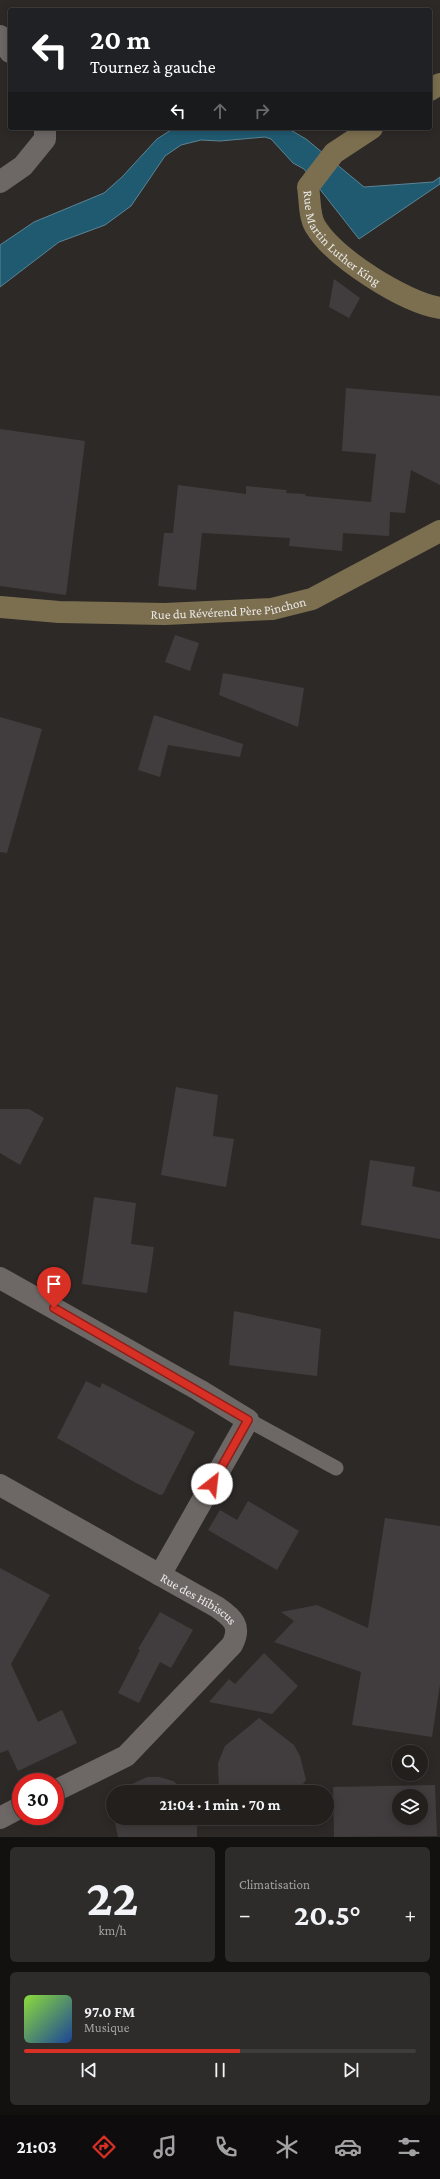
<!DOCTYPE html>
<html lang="fr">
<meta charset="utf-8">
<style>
:root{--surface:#221f1d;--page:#2e2c2a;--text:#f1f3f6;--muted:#a2a2a4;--line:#3f3d3b;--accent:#d93025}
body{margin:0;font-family:"Crimson Pro",serif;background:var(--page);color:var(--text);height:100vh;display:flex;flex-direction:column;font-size:15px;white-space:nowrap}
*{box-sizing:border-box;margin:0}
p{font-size:13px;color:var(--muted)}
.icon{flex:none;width:22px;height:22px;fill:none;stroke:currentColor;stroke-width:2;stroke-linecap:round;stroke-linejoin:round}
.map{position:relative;height:1837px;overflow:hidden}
.panel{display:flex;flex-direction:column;gap:10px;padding:10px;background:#131110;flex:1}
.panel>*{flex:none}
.hud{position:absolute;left:8px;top:8px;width:424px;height:122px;border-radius:4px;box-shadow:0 2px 10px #0003,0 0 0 1px var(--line);background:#202124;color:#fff;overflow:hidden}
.fabs{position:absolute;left:392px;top:1745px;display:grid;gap:8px}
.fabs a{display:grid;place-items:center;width:36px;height:36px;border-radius:50%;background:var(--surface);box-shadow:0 2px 10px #0003,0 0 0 1px var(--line);font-size:20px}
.speed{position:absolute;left:12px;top:1773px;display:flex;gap:8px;font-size:20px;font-weight:700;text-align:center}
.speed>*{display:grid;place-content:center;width:52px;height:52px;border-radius:50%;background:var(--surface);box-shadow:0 2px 10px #0003,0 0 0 1px var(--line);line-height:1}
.speed .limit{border:6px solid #d22;background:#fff;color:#111}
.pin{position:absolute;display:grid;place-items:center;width:34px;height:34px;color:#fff;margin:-41px -17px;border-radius:50% 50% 50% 0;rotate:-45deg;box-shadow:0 0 4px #0007}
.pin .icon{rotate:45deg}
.me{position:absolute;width:44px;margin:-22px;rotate:29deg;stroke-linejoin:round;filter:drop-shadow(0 0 3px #0008)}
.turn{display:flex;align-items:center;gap:14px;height:84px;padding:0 16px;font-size:18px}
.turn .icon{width:52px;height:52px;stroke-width:2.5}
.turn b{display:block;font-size:28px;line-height:34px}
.lanes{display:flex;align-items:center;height:38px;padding:0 16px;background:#0003;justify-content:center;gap:20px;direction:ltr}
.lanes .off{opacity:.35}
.big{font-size:30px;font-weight:700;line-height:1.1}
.panel .tile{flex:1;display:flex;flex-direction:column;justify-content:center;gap:6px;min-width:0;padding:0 14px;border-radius:6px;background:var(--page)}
.panel .dial{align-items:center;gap:0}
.dial b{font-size:52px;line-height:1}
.song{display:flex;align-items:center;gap:12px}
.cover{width:48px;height:48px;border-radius:6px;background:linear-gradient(135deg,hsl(90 70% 55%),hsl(220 70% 35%))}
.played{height:4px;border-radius:2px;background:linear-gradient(90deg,var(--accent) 55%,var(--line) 55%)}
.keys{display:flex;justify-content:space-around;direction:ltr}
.heat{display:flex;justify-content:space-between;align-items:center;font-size:22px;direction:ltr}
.panel .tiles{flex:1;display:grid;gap:10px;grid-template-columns:1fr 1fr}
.tile:last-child{grid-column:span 2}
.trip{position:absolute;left:106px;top:1785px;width:228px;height:40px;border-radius:20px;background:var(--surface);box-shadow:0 2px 10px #0003,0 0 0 1px var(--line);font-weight:700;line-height:40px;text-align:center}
.dock{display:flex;height:64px;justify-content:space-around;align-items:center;background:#0e0c0c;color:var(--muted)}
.dock .icon{width:28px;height:28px}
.dock .active{color:var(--accent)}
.dock b{font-size:18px;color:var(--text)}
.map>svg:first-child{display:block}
.water{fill:#205a71;stroke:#5c8494}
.building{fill:#413d3f;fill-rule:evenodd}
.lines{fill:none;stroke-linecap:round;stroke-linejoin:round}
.lane{stroke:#6d6866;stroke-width:15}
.street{stroke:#6d6866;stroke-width:22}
.secondary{stroke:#7c6f50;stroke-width:22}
.route-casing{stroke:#8d1f18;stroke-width:10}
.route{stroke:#d93025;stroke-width:7}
.labels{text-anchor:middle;stroke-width:3;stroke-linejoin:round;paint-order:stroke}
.street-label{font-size:13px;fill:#e9e7e6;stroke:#2d2927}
</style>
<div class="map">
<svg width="440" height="1837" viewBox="0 0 440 1837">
<rect width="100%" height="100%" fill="#2d2927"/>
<path class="water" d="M174,128H287L306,139L364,187L433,182L440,177V184L359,239L304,169L293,163L271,139L265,137L220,141L201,140L181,145L165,156L131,206L105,225L59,242L0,287V245L34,222L104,193L122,177L157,139Z"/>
<path class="building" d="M334,279L360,298L349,318L329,307Z
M346,388L440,396V485L411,470L405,513L390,512L389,536L343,533L342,551L289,546L290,538L202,533L196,590L158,586L164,533H173L178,485L246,494V486L287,490L286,493L306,494L305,496L371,502L376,454L342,451Z
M0,429L85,441L66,595L0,586Z
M175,635L199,643L190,671L165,662Z
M223,673L304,688L298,727L219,695Z
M154,715L243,744L240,757L168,745L160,777L138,770Z
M0,717L42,729L7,853L0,852Z
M176,1087L218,1095L213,1136L234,1139L226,1187L161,1175Z
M0,1109H29L44,1118L20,1165L0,1153Z
M370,1160L415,1167L412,1186L440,1192V1239L361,1225Z
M94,1197L136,1203L131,1244L154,1247L147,1293L82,1284Z
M234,1311L321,1329L317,1376L229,1365Z
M86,1381L100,1388L102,1383L195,1432L163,1494L160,1495L136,1483L57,1438Z
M248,1501L299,1531L277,1570L208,1530L220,1510L237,1520Z
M385,1518L440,1526V1684L432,1737L352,1725L361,1672L274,1642L294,1621L281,1612L317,1605L368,1628Z
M0,1568L50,1595L11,1664L38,1722L62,1710L77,1743L18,1771L8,1750L0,1753Z
M160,1612L193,1630L171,1668L160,1662L139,1703L118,1693L140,1650L138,1649Z
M264,1653L298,1686L272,1714L209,1702L229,1679L235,1684Z
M259,1718L294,1745L300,1756L306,1780L297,1792H219L218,1763L225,1746Z
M147,1777H159L173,1781L188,1792H123L128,1786Z
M435,1785L437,1836L334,1837L333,1787ZM399,1796H421V1818H399Z
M114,1818H197V1837H118Z"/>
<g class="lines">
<path class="lane" d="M248,1420L336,1468"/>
<g class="street">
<path d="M0,36L10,52"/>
<path d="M0,182L23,166L45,139V128"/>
<path d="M0,1278L199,1390L248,1420L160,1575"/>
<path id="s1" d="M0,1485L217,1607C233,1618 242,1626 232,1645L126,1756L55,1791"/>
<path d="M0,1818L21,1807"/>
</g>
<g class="secondary">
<path d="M430,90L440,84"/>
<path id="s2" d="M372,128L334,153L308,187C310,198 309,216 315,226C334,258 404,302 440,308"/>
<path id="s3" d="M0,607L59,612L165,614L272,609L312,599L440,531"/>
</g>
</g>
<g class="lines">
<defs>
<path id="route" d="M54,1308L248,1420L212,1484"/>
</defs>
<use href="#route" class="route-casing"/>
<use href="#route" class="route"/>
</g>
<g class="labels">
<g class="street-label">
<text dy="5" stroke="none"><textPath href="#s2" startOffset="153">Rue Martin Luther King</textPath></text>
<text dy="5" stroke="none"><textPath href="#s3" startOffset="229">Rue du Révérend Père Pinchon</textPath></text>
<text dy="5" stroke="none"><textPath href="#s1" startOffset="229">Rue des Hibiscus</textPath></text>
</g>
</g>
</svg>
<div class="fabs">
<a><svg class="icon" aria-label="search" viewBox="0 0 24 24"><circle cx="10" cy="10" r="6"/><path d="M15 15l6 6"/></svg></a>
<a><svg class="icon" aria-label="layers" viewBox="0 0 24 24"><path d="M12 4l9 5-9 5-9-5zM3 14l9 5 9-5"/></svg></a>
</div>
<div class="speed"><div class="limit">30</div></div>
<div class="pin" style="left:54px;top:1308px;background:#d93025"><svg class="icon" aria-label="arrive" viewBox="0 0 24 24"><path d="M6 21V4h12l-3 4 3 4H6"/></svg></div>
<svg class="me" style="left:212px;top:1484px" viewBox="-20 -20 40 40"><circle r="19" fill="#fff"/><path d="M0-13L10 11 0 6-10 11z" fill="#d93025"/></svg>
<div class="trip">21:04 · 1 min · 70 m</div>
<div class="hud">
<div class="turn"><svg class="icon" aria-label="left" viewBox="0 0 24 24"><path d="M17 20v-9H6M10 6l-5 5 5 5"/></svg><div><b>20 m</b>Tournez à gauche</div></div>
<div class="lanes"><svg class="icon" aria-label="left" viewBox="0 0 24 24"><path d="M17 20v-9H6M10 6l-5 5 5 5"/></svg><svg class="icon off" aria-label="ahead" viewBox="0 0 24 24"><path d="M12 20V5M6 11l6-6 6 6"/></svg><svg class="icon off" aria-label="right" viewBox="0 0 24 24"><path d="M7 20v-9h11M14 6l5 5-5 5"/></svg></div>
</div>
</div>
<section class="panel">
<div class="tiles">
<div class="tile dial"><b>22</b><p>km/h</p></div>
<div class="tile"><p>Climatisation</p>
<div class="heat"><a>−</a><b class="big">20.5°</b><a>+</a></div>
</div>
<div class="tile">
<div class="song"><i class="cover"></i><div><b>97.0 FM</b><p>Musique</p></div></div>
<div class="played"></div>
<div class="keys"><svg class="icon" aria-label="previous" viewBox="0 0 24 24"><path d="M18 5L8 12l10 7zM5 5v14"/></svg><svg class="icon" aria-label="pause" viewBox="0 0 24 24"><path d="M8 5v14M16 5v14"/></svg><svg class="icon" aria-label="next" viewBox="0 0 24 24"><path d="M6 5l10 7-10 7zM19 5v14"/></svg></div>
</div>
</div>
</section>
<nav class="dock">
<b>21:03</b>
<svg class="icon active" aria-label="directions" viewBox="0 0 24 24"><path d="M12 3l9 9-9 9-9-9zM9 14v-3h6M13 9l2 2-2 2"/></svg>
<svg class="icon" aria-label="music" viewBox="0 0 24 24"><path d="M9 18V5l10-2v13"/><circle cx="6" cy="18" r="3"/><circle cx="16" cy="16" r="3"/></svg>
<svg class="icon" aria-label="phone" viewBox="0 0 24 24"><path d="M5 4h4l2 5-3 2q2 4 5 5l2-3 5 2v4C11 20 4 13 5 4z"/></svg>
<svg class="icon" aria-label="climate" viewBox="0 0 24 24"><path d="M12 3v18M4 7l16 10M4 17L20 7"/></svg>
<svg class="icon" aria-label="car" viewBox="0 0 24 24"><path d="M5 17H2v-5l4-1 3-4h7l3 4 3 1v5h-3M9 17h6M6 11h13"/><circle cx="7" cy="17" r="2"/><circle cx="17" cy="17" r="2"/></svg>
<svg class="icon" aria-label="filters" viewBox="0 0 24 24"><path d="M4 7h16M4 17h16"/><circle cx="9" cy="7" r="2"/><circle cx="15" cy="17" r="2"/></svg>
</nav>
